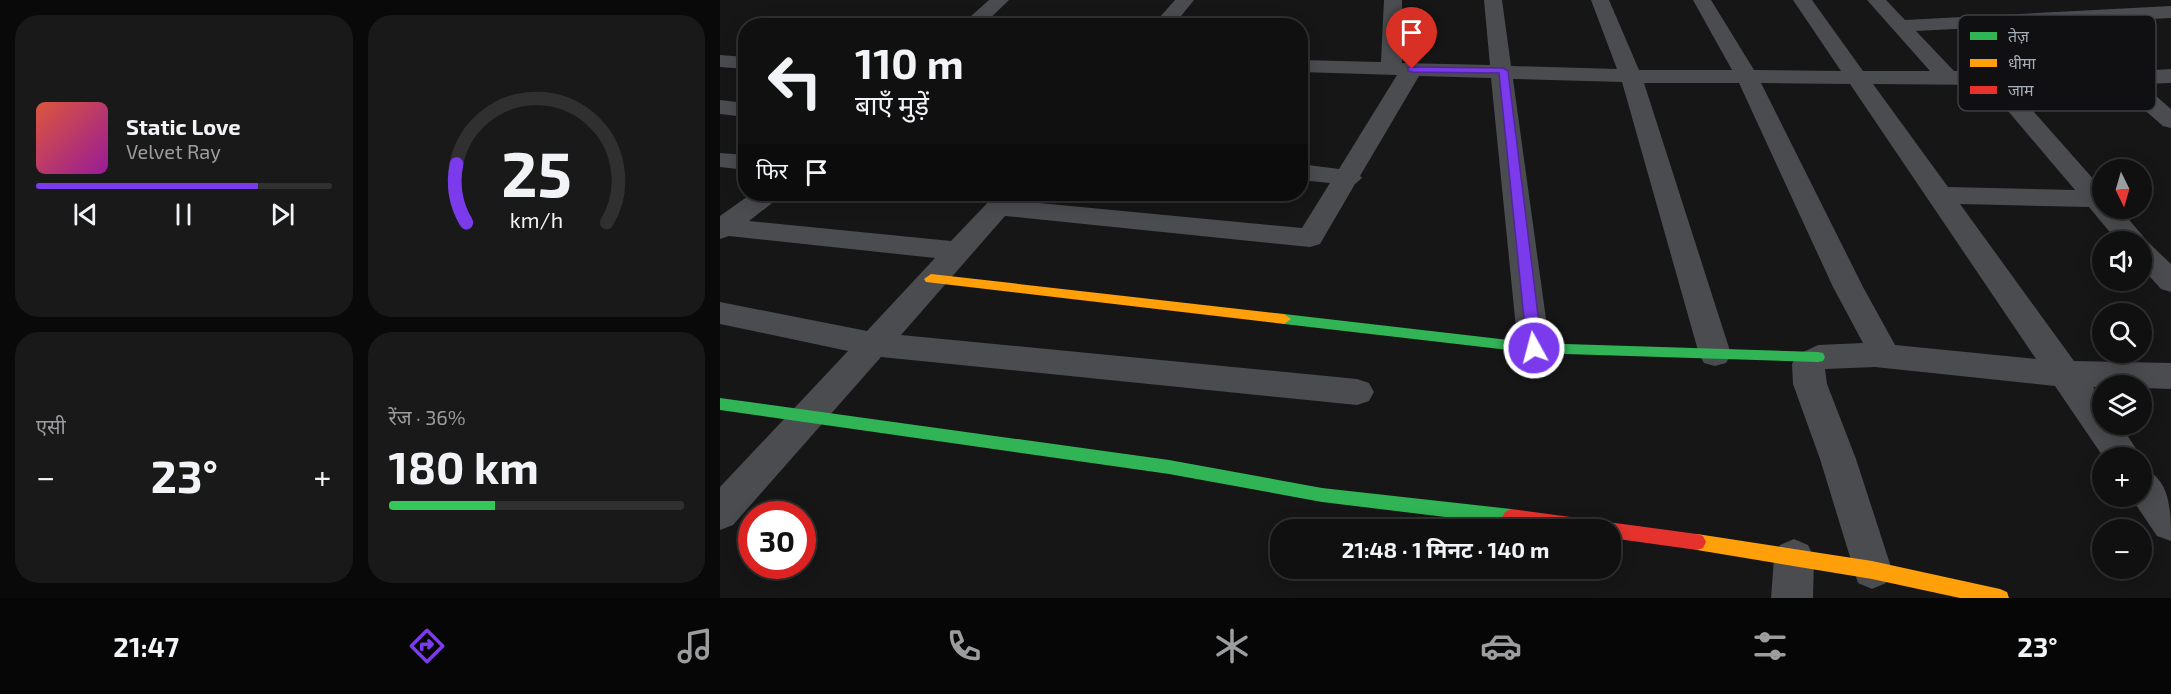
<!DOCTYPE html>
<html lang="hi">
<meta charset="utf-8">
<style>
:root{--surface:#101010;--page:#191919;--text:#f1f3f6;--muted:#9c9d9f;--line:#303030;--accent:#7c3aed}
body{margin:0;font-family:"Exo 2","Noto Sans Devanagari",sans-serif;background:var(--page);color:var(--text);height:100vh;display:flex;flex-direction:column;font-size:22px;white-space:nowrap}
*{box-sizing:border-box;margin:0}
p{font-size:20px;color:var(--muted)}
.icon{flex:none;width:33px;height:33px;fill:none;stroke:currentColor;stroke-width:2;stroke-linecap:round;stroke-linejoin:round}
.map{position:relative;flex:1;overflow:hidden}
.sheet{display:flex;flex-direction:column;gap:15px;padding:15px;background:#090909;width:720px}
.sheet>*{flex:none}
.banner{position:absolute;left:18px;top:18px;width:570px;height:183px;border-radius:24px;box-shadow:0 3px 15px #0003,0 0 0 2px var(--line);background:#101010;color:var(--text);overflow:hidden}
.needle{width:39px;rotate:175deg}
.buttons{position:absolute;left:1372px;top:159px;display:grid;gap:12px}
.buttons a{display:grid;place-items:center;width:60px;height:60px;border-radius:50%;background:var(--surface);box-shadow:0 3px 15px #0003,0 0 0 2px var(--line);font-size:30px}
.speed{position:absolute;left:18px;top:501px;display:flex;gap:12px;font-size:30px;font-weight:700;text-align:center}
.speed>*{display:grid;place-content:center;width:78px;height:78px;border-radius:50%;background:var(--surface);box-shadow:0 3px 15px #0003,0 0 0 2px var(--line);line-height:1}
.speed .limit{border:9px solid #d22;background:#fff;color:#111}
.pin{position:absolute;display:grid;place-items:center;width:51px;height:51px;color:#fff;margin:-62px -26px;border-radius:50% 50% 50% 0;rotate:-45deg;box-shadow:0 0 6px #0007}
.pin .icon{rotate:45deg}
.me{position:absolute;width:66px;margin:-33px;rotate:353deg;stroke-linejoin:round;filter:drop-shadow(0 0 4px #0008)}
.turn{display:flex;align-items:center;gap:21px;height:126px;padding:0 18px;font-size:27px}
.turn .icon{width:78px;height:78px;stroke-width:2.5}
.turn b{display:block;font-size:42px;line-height:51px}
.then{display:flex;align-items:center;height:57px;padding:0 18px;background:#0003;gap:12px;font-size:22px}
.big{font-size:45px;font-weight:700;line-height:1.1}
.sheet .card{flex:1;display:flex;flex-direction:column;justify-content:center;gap:9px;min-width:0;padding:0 21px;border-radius:24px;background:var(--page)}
.sheet .dial{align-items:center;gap:0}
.dial svg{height:156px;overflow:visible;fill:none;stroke:var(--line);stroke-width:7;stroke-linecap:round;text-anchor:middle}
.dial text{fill:var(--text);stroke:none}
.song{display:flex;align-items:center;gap:18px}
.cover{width:72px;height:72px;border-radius:9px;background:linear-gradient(135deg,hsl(10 70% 55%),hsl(300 70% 35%))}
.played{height:6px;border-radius:3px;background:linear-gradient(90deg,var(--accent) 75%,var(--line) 75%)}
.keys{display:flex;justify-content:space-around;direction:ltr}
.heat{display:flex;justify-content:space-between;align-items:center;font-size:33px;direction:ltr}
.charge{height:9px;border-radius:4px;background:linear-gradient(90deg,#34c759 36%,var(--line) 0)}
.sheet .tiles{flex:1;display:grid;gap:15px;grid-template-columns:repeat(2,1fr)}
.trip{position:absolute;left:550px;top:519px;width:351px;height:60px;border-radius:24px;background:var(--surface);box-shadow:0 3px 15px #0003,0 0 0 2px var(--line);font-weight:700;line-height:60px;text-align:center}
.dock{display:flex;height:96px;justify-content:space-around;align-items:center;background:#060606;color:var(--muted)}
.dock .icon{width:42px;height:42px}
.dock .selected{color:var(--accent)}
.dock b{font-size:27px;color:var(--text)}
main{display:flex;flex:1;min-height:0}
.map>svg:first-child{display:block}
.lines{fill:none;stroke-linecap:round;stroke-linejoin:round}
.street{fill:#4a4c4f;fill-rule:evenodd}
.fast{fill:#30b455;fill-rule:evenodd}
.slow{fill:#ff9f0a;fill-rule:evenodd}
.jam{fill:#e5322d;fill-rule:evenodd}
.route{fill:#7c3aed;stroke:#51269a;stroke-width:1.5}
.key{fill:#101012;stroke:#3d3f44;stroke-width:1.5}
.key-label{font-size:16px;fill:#a7adb7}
</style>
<main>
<section class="sheet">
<div class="tiles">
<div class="card">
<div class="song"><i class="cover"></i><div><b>Static Love</b><p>Velvet Ray</p></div></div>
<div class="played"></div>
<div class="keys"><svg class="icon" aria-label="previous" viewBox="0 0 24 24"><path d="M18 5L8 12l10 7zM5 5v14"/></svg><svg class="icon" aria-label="pause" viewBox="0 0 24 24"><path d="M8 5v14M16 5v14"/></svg><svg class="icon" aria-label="next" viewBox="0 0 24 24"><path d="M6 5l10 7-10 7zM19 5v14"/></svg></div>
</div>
<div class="card dial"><svg viewBox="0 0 100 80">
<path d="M14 69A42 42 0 1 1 86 69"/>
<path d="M14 69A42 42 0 0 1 9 39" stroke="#7c3aed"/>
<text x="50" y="56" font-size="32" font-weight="700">25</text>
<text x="50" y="72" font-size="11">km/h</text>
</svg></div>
<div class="card"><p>एसी</p>
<div class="heat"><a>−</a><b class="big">23°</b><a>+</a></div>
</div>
<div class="card"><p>रेंज · 36%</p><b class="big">180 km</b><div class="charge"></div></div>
</div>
</section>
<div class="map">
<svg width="1451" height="598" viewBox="0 0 1451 598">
<rect width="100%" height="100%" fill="#161616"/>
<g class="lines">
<path class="street" d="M269,0H289L262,26H240Z
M455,0H474L453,26H432Z
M664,0H682V63L770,65L764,0H782L791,66L897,69L871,0H889L919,70H1012L973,0H991L1034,70L1121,71L1073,0H1092L1143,71H1210L1147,0H1166L1185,20L1451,6V18L1196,31L1234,71L1403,72L1451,69V83L1422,84L1451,109V128L1443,126L1397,86L1290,85L1383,190V208H1399L1428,242L1451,264V292L1441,289L1422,268V242H1398L1369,207L1240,204L1354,361L1451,363V389L1422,388V386L1373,387L1383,401V424H1400L1422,458H1384L1335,386L1155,367L1105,369L1107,384L1136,459L1172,570L1166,583L1152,589L1138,583L1100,459L1073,384L1072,364L1077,355L1098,345L1143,343L1113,287L1019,83H924L1011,354L1006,363L995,366L984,363L979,354L902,82L793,79L830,348L825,356L814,360L803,356L798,348L771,78L699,76L640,176L642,178L635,184L600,244L590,247L285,216L181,335L637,379L649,383L654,392L649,401L637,405L161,357L13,525L0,530V487L128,351L0,324V302L147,331L215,258L9,236L0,239V216L31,194H60L56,200L29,221L231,241L276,194H303L298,201L582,228L610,183L580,180V164L619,169L677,75L580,72V60L661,62ZM1041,83L1130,84L1316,359L1175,345L1143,287ZM1153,84L1266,85L1355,190L1228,187Z
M0,55L26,57V69L0,67Z
M0,100L26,103V117L0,114Z
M0,153L26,155V170L0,167Z
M1422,467C1451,480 1451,510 1451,541L1437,536L1410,496H1422Z
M1074,539L1088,545L1094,558L1093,598H1051L1054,558L1060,545Z"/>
<path class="fast" d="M564,314L814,343L1098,352L1103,353L1105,357L1103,361L1098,362L814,353L564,324L557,319Z
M0,398L449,460L602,488L791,509L797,512L800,517L797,522L791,525L602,502L449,474L0,410Z"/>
<path class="slow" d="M211,274L564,314L571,319L564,324L206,282L204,279Z
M977,534L1152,561L1280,589L1287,592L1289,598H1240L1152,579L977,550L971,548L968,542L971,536Z"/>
<path class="jam" d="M791,509L977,534L983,536L986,542L983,548L977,550L891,538V530C857,530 817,534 785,522L782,517L785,512Z"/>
</g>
<path class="route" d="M688,67L783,68L788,71L822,348L819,352H809L807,348L779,73L692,72L688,71Z"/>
<rect x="1238" y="15" width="198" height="96" rx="9" class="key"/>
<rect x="1250" y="32" width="27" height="8" fill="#30b455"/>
<rect x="1250" y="59" width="27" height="8" fill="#ff9f0a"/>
<rect x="1250" y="86" width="27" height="8" fill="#e5322d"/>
<g class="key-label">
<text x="1288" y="42">तेज़</text>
<text x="1288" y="69">धीमा</text>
<text x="1288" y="96">जाम</text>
</g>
</svg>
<div class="buttons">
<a><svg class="needle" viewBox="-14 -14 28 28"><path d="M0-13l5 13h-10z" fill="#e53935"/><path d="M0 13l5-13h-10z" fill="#9c9d9f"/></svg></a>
<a><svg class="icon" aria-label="sound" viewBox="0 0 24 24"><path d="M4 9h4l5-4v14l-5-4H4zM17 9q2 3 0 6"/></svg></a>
<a><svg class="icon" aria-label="search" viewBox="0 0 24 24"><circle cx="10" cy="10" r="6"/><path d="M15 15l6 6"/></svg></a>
<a><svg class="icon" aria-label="layers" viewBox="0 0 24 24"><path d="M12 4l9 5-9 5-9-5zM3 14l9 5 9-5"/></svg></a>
<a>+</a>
<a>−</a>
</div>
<div class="speed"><div class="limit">30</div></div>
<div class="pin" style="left:692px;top:69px;background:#d93025"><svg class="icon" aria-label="arrive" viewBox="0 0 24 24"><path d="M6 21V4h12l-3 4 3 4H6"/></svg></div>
<svg class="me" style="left:814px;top:348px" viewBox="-20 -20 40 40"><circle r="17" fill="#7c3aed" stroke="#fff" stroke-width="3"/><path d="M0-11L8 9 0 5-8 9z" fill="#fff"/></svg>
<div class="trip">21:48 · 1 मिनट · 140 m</div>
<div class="banner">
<div class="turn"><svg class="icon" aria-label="left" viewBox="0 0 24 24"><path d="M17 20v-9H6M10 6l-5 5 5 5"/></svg><div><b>110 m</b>बाएँ मुड़ें</div></div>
<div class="then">फिर<svg class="icon" aria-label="arrive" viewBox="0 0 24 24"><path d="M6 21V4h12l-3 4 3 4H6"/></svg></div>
</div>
</div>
</main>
<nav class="dock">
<b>21:47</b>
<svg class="icon selected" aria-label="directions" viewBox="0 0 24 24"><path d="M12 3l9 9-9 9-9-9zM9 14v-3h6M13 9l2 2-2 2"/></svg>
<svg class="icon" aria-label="music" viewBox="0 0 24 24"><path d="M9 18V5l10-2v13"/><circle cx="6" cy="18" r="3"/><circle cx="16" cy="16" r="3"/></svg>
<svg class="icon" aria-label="phone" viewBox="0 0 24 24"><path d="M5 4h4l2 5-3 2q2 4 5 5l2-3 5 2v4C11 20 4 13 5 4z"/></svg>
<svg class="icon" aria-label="climate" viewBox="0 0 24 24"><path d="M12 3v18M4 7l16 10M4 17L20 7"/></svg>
<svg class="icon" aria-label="car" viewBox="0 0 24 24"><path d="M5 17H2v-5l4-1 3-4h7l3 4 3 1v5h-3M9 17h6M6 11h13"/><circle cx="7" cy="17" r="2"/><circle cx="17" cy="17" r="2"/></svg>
<svg class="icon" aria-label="filters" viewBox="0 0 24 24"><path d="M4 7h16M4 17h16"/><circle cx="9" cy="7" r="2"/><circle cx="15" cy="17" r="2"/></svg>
<b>23°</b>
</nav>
